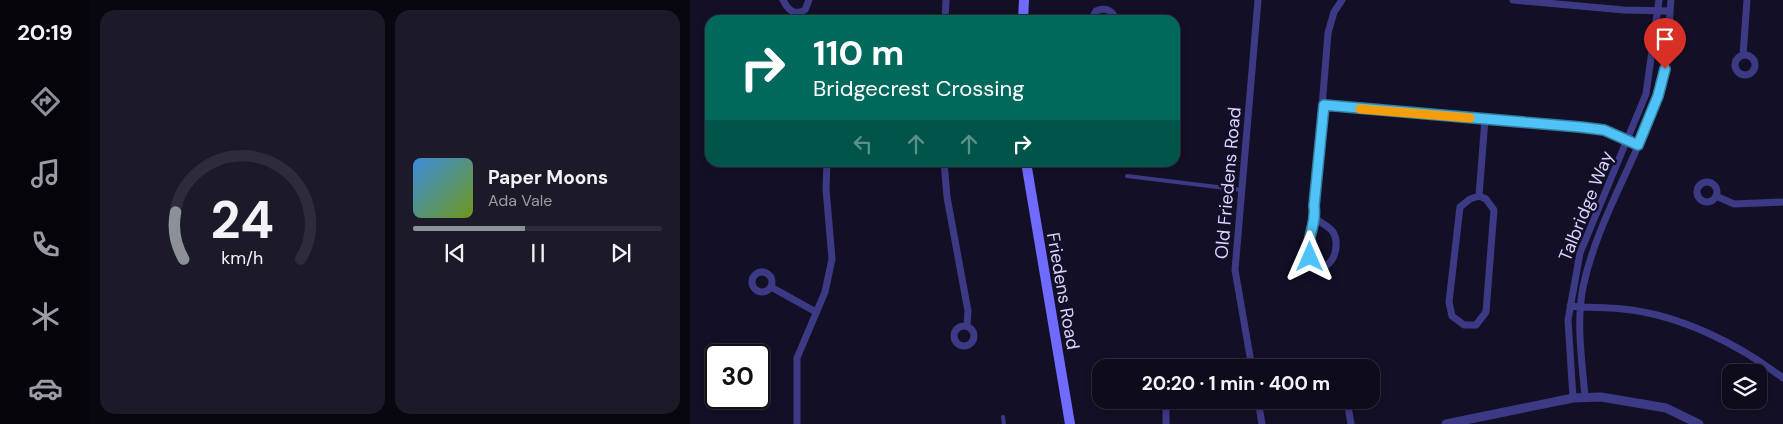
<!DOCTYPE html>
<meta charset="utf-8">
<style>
:root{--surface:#0e0b1c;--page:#1c1929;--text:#f1f3f6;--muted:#9b9ba3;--line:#2e2b3b;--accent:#8c9099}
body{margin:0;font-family:"DM Sans",sans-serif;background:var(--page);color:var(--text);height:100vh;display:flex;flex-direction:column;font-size:19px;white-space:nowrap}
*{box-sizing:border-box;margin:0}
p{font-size:16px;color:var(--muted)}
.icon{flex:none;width:28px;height:28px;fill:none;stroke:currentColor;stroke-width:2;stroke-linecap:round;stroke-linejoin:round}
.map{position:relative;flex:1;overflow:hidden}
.side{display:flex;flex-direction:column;gap:10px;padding:10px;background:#08060f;width:600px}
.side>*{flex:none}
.top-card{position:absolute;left:15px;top:15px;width:475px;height:152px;border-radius:15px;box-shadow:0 2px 8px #0003,0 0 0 1px var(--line);background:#00695c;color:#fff;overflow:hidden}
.tools{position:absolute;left:1032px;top:364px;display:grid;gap:10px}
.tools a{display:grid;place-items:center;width:45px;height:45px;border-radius:10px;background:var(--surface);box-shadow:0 2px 8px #0003,0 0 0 1px var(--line);font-size:25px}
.speed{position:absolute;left:15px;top:344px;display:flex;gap:10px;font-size:25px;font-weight:700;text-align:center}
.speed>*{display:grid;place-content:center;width:65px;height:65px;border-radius:50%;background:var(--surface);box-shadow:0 2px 8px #0003,0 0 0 1px var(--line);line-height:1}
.speed .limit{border:2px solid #111;border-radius:8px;background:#fff;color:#111}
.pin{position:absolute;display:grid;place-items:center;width:42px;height:42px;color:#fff;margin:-51px -21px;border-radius:50% 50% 50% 0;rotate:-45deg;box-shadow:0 0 5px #0007}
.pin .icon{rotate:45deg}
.me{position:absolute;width:55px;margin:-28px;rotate:0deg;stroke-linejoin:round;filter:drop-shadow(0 0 4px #0008)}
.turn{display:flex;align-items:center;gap:18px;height:105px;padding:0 25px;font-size:22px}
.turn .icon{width:65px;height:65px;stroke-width:2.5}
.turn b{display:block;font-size:35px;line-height:42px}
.lanes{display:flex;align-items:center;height:48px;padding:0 25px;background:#0003;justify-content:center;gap:25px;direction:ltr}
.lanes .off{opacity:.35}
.side .card{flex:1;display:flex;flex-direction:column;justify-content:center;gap:8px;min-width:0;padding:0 18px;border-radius:15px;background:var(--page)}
.side .dial{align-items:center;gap:0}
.dial svg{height:130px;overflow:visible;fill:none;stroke:var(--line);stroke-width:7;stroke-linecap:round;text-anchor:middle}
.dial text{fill:var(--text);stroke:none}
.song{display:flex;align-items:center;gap:15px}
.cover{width:60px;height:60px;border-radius:8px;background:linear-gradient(135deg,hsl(210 70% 55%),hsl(80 70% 35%))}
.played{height:5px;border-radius:2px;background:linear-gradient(90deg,var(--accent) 45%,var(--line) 45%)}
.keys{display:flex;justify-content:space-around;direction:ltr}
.side .tiles{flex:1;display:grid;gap:10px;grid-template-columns:repeat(2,1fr)}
.trip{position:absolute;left:402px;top:359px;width:288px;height:50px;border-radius:15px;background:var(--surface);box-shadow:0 2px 8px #0003,0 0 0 1px var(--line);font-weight:700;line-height:50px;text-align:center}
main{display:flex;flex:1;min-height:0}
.tabs{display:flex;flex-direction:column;width:90px;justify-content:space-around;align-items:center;background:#06040b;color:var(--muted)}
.tabs .icon{width:35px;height:35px}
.tabs .on{color:var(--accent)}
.tabs b{font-size:22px;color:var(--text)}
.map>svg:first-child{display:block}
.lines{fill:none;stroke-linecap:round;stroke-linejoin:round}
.service{stroke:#3d3a85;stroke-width:4}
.minor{stroke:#3d3a85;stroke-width:7}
.tertiary{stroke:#3d3a85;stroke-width:9}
.secondary{stroke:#6f6bff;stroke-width:10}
.route-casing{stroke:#337fa1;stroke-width:12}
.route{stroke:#4fc3f7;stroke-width:9}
.slow{stroke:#f59e0b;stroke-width:9}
.labels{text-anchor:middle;stroke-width:5;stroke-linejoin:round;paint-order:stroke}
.street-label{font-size:18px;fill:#d9d4ff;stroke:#130f26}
</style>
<main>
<nav class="tabs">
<b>20:19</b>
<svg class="icon on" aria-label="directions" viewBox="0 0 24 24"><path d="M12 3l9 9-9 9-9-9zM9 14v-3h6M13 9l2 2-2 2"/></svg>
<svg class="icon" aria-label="music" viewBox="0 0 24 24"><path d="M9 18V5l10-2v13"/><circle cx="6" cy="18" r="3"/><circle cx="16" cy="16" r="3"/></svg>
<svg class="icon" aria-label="phone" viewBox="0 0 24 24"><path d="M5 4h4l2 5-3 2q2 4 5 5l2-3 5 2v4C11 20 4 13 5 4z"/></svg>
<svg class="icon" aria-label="climate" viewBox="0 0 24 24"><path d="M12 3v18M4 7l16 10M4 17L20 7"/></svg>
<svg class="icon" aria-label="car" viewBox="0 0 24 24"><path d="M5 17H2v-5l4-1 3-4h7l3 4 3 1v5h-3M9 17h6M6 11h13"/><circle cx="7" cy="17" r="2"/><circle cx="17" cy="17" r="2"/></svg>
</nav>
<section class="side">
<div class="tiles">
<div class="card dial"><svg viewBox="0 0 100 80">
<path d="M14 69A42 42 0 1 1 86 69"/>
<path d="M14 69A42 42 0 0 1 9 40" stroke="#8c9099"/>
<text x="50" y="56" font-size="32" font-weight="700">24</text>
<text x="50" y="72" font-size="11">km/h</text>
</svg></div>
<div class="card">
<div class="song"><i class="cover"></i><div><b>Paper Moons</b><p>Ada Vale</p></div></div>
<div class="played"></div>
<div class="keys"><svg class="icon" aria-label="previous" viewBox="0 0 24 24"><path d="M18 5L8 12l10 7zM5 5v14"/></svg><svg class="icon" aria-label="pause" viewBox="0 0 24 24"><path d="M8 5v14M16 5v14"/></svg><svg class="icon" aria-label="next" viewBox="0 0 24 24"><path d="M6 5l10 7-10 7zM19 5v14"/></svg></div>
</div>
</div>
</section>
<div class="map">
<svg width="1093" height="424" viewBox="0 0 1093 424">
<rect width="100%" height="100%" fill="#130f26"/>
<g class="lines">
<path class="service" d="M437,176L552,190
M313,417L314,424"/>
<path class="minor" d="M93,0C98,10 104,16 115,10L119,0
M823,0L934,10L980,11
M255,20L256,0
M401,20L406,11C415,7 423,10 426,20
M1045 65a10 10 0 1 1 20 0a10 10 0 1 1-20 0Z
M1053,55L1057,0
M634,105L890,127L914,130L942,142
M254,162L257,197L278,311L277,326
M1007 192a10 10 0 1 1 20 0a10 10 0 1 1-20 0Z
M789,196L796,199L804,210L796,312L786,325H774L762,316L759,302L770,207L780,199Z
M789,196L795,119
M1026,196L1044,204L1093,202
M626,219C631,223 639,226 643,232C649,241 646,259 637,265L624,262L620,257L618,237L626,219L624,206L638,33L644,12L652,0
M62 282a10 10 0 1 1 20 0a10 10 0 1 1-20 0Z
M81,287L126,312
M880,306C897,308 915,307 933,309C991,315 1048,344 1093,378
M264 336a10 10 0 1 1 20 0a10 10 0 1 1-20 0Z
M640,366L641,368
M562,368L545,270L568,0
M895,397C892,361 886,323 893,287C907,221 946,161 968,97C979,66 978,32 981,0
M883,398L878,320L890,253L956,94L969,0
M568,400L572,424
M657,400L661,424
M107,424V358L135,292L142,259L136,189L137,162
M476,424V400"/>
<path class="tertiary" d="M756,424L883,398L911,397L976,408L1009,424"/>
<path class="secondary" d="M333,20L334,0
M336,162L380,424"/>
</g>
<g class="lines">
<defs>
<path id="route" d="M620,257C616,234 627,225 624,206L634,105L890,127L914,130L948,145L968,96L975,69"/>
</defs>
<use href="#route" class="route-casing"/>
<use href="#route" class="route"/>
<path class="slow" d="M670,109L780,118"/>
</g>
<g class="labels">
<g class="street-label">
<text transform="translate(538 183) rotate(-85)" y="6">Old Friedens Road</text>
<text transform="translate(896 206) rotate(-68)" y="6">Talbridge Way</text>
<text transform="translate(373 291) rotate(80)" y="6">Friedens Road</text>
</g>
</g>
</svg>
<div class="tools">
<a><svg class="icon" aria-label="layers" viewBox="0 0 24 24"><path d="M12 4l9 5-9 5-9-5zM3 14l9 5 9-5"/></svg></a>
</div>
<div class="speed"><div class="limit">30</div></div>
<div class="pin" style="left:975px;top:69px;background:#d93025"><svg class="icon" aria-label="arrive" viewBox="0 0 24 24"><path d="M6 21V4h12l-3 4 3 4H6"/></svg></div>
<svg class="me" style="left:620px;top:257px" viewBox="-20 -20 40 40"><path d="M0-17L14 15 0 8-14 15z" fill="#4fc3f7" stroke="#fff" stroke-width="4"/></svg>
<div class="trip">20:20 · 1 min · 400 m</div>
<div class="top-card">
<div class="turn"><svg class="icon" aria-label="right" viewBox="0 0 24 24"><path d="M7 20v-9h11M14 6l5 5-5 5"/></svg><div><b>110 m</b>Bridgecrest Crossing</div></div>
<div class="lanes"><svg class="icon off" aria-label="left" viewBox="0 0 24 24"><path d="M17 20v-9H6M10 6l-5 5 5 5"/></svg><svg class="icon off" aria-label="ahead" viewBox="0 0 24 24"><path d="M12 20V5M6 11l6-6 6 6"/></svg><svg class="icon off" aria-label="ahead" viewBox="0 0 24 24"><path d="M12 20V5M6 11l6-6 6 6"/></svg><svg class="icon" aria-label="right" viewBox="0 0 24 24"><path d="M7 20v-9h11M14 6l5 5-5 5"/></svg></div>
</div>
</div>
</main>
